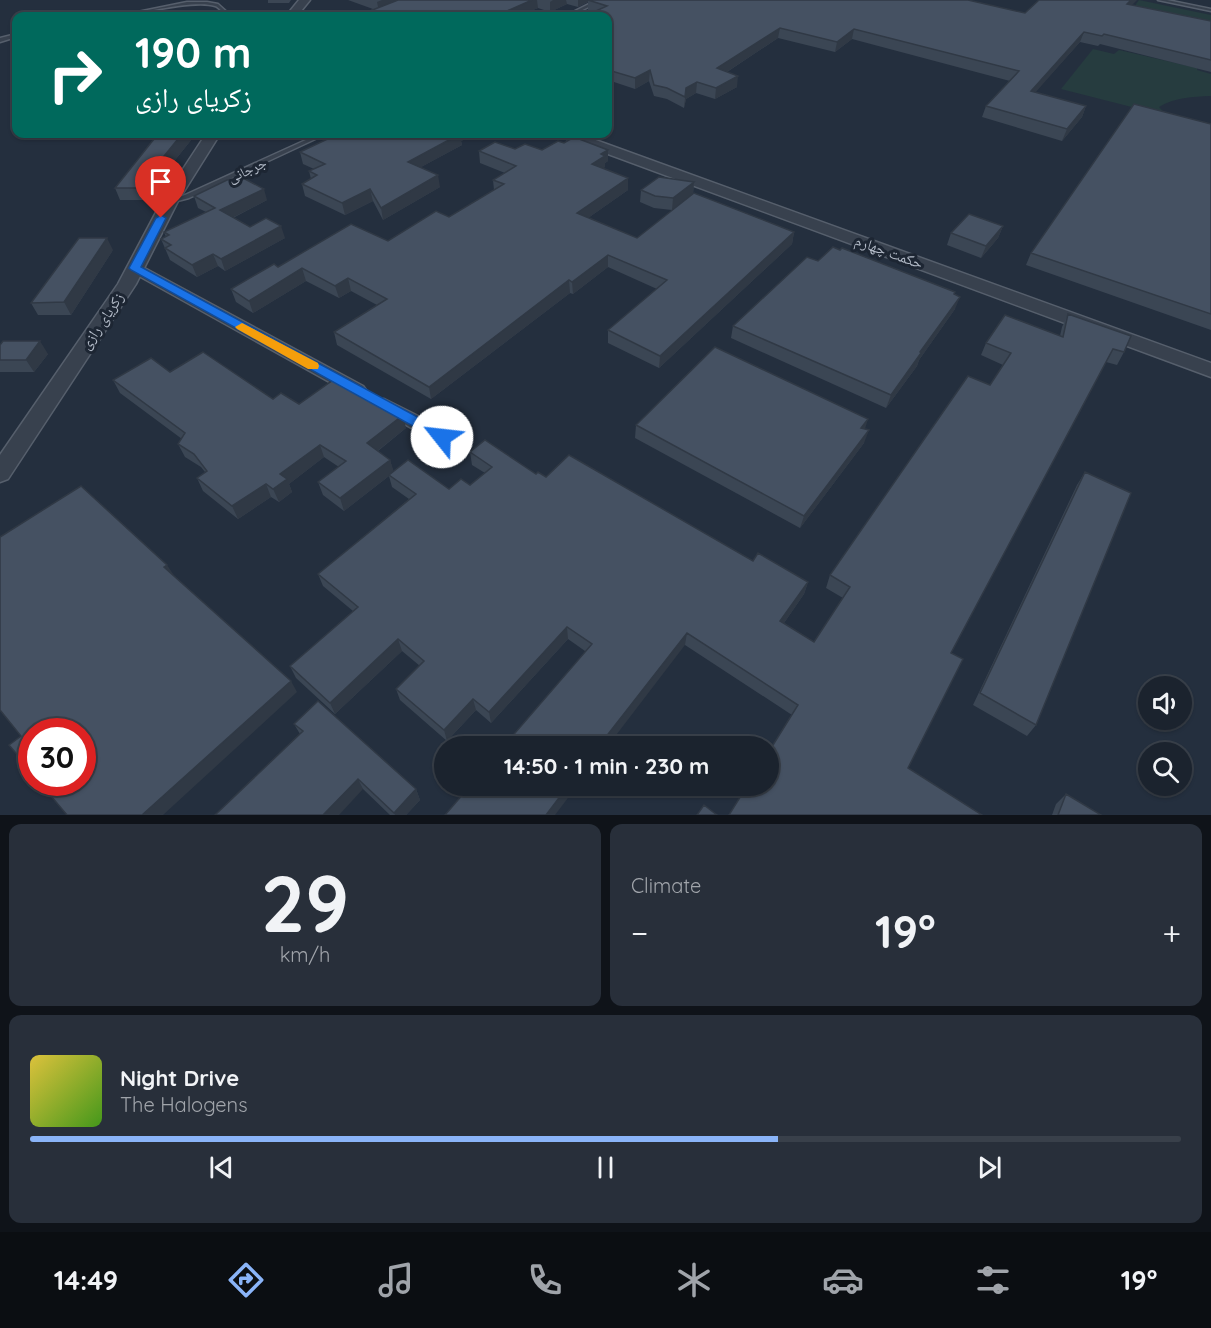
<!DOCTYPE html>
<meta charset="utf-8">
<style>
:root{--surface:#1b232e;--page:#282f3a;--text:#f1f3f6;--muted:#a0a4aa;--line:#39404a;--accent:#8ab4f8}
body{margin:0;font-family:Quicksand,"Noto Naskh Arabic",sans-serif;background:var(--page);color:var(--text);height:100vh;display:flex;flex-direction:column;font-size:22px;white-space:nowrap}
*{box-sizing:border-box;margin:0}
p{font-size:20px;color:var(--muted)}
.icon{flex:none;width:33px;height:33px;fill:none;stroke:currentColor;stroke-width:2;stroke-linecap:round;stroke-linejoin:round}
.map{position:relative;height:815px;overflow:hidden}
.panel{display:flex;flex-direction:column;gap:9px;padding:9px;background:#0f1319;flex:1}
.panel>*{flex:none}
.banner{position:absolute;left:12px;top:12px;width:600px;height:126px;border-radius:12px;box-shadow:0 2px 4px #0004,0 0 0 2px var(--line);background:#00695c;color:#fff;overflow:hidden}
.tools{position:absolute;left:1138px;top:676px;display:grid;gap:12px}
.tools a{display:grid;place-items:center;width:54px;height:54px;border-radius:50%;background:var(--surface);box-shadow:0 2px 4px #0004,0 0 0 2px var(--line);font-size:30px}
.speed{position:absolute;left:18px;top:718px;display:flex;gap:12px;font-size:30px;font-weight:700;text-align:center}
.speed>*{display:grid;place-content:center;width:78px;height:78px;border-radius:50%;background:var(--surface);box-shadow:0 2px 4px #0004,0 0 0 2px var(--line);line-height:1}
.speed .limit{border:9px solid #d22;background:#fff;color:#111}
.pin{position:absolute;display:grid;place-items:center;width:51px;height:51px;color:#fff;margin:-62px -26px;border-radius:50% 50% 50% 0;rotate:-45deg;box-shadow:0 0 6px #0007}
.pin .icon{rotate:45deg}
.me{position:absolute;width:66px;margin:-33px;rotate:299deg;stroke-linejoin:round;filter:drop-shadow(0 0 4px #0008)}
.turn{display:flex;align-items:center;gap:21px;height:126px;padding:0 24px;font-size:27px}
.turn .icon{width:78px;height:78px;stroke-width:2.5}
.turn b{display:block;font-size:42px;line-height:51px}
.big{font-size:45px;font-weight:800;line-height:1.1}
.panel .card{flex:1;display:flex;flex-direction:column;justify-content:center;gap:9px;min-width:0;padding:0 21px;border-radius:12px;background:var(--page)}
.panel .dial{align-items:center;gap:0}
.dial b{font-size:78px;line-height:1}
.song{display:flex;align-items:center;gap:18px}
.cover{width:72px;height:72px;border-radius:9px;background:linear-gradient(135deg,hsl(50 70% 55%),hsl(100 70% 35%))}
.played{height:6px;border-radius:3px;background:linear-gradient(90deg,var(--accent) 65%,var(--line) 65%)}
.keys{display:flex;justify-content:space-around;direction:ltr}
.heat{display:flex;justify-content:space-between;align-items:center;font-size:33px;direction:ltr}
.panel .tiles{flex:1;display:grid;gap:9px;grid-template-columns:1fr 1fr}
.card:last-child{grid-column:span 2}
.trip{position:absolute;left:434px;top:736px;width:345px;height:60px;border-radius:30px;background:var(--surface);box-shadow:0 2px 4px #0004,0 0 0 2px var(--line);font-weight:800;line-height:60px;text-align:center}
.menu{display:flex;height:96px;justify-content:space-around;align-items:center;background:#0b0e12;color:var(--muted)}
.menu .icon{width:42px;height:42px}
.menu .on{color:var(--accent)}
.menu b{font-size:27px;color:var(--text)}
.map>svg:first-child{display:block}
.green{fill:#263c3f}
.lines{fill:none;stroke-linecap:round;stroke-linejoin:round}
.service-casing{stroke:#565f6c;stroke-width:3}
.minor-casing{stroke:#565f6c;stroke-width:3}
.tertiary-casing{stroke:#565f6c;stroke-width:3}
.service{fill:#38414e;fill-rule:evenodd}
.minor{fill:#38414e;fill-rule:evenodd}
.tertiary{fill:#38414e;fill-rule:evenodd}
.wall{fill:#3b4654}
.shaded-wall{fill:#303945}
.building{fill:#455162;stroke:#303945;stroke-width:1.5}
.route{fill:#1a73e8;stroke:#114b97;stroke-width:1.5}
.slow{fill:#f59e0b}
.labels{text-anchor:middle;stroke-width:6;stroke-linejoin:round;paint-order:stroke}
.far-street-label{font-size:14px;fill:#b4bcc9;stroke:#1d2633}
.street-label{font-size:15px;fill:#b4bcc9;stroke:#1d2633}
</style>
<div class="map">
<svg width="1211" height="815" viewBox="0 0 1211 815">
<rect width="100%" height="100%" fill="#242f3e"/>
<path class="green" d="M1139,0L1211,15V31L1129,14Z
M1093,49L1114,54L1119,50L1197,68V70L1211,74V96C1192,97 1175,97 1159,107L1167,116L1061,89Z"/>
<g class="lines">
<defs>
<path id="service" d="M597,0H603L570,16H565Z
M1158,0H1167L1211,9V11Z
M187,2H207L218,4L228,13L246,16L225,15C222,12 219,7 215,6C195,0 146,12 125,16H118Z
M16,34V37L0,42V38Z
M319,134H326L189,198L170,203L167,201L185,195Z"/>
<path id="minor" d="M135,263L363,386L366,390L363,394H351L130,271L127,268Z
M384,399L450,432L452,437L450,442L443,444L436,442L378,409L375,405L378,401Z"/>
<path id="tertiary" d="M299,0H310L297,16H286Z
M206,134H220L178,201L136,284L8,479L0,482V455L118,284L162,201Z
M560,134H579L1211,363V377L562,137Z"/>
</defs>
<use href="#service" class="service-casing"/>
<use href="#minor" class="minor-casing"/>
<use href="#tertiary" class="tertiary-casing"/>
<use href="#service" class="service"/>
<use href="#minor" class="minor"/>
<use href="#tertiary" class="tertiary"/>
</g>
<path class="wall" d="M268,0H291L289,3H268Z
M348,0H968L1025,13L1132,5L1211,21V72L1100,44L1098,46L1080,42L1035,92L1086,106L1082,117L1062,141L982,117L986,106L1010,81L852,39L835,52L778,38L727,72L737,87L715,99L696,93L686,99L684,108L667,99L654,96L649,81L635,89L608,80V16L588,10V2L578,7L567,4L550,12L538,8L518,16H357L373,9Z
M1211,124V330L1026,265L1031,253Z
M158,134H196L163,175L164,178L149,200H120L115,188Z
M338,134H476L461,141L462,145L421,167L440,187L383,220L373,201L345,215L305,196L302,184L311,179L309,171L314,169L303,164L300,152Z
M515,149L542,150L608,161L605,163V167L603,168L628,178V190L588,218L637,238L794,232L792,244L659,368L608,343V330L657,289L608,267L573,294L570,293L431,399L337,345L334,332L377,305L351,291L339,298L306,281L253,313L236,302L231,289L278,267L388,241L449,217L494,190L493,180L505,173L480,163L479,151Z
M694,182L693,194L672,210L654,208L640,202L641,190Z
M194,196L267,200L233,218L250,227L285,238L225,271L218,266L197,277L170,260L161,239L166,237L164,232L206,212L198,208Z
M1003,226L998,238L981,258L947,245L951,233Z
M113,250L71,315H38L31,303Z
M818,261L954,295L955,309L919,360L917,366L886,408L731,338L733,326Z
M1068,314L1124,352L1117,365L1106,362L792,715L685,645L585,651L568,639L491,723L476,710L447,741L400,700L396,689L420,666L402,651L335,714L296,678L290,666L353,611L323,586L318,574L409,499L392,487L389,476L344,511L323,495L318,482L339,467L324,457L289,484L292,492L279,502L271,497L238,519L203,491L197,478L205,472L201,467L185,457L178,444L182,439L120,393L113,380L170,372L273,399L406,428L378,451L390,460L393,471L449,489L470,485L485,473L472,465L470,452L546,477L753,561L808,582L804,594L784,623L814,642L843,598L826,588L830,575L990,385L1003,365L981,355L986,343L1060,336L1062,327Z
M0,345L48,354L34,372H0Z
M636,425L865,429L864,443L800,528L635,438Z
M1085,472L1036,725L1027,736L973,705L1077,485Z
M294,724L416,789L420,800L406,815H390L363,789L300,734Z
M1066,794L1101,815H1052L1056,804Z"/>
<path class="shaded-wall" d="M382,0H406L379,12L377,2Z
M532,0H537L538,8L518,16H500V14Z
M553,0H566L567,4L550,12V2Z
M578,0H588V2L578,7Z
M1131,0H1137L1123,14L1127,4Z
M780,28L778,38L716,79L717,68Z
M854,29L852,39L835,52L837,42Z
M1084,32L1080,42L1027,102L1031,91Z
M650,70L649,81L635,89V78Z
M738,76L737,87L715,99L716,88Z
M697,82L696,93L686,99L684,108L686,88Z
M1086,106L1082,117L1062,141L1067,129Z
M182,134H196L163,175L164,178L149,200L143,188L156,166Z
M456,134H476L461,141L462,145L410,173L408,162Z
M608,150V161L605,163V167L592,176V164L601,154Z
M438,175L440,187L383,220L381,208Z
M628,178V190L578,225L577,213Z
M694,182L693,194L672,210L673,198Z
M264,189L267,200L224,222L220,210Z
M370,189L373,201L345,215L342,203Z
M281,226L285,238L225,271L221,259Z
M1003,226L998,238L981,258L986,246Z
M794,232L792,244L659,368L660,356Z
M107,238L113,250L71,315L64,302Z
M213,254L218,266L197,277L192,265Z
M608,255V267L573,294L572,282Z
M302,268L306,281L253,313L249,301Z
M348,278L351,291L339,298L335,286Z
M569,280L570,293L431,399L429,387Z
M960,297L955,309L919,360L917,366L886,408L891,395L920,352Z
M40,341L48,354L34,372L26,360Z
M403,415L406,428L371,456L367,443Z
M868,419L864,432L861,428Z
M869,430L864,443L800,528L804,516Z
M320,445L324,457L289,484L292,492L279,502L273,489L280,474Z
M390,460L394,472L344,511L340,498Z
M266,484L271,497L238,519L232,506Z
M167,565L175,577L164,567Z
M808,582L804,594L777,633L780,621Z
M567,627L568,639L491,723L489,712Z
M687,633L685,645L607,747H598Z
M398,639L402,651L335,714L330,703Z
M291,681L297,692L163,815H142Z
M473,699L476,710L447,741L444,730Z
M358,779L363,789L339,815H323Z
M568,786H577L555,815H546Z
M416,789L420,800L406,815H395L394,813Z"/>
<path class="building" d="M398,0H532L500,14L507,16H357Z
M588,0H968L1025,13L1039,0H1131L1127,4L1211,21V60L1104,34L1102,36L1084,32L1031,91L1086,106L1067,129L986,106L1019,71L854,29L837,42L780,28L717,68L738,76L716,88L697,82L686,88L685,97L667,88L654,85L650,70L635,78L608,70V16H585L607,6Z
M1134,104L1211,124V314L1031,253Z
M158,134H182L156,166H159L143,188H115Z
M338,134H460L408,162L438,175L381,208L370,189L342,203L302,184L317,175L309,171L325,164L300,152Z
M574,137L608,150L601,154L605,156L592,164L628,178L577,213L637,238L694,193L794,232L660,356L608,330L667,280L608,255L572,282L569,280L429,387L334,332L387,299L348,278L335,286L302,268L249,301L231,289L274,264L278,267L351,224L388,241L436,211L449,217L504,184L493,180L516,166L479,151L495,142L515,149L525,144L542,150L558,141L564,143Z
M659,177L694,182L673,198L655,196L641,190Z
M243,178L264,189L220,210L250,227L266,218L281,226L221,259L213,254L192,265L165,248L171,245L161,239L169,235L164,232L215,208L194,196L227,180Z
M969,214L1003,226L986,246L951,233Z
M79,238H107L64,302L31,303Z
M833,247L840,250L842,248L955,292L954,294L960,297L920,352L921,353L891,395L733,326L807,257L818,261Z
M1068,314L1131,336L1124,352L1113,349L951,653L963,659L908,768L982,815H729L747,786H768V753L798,705L687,633L598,747H503L592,644L567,627L489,712L473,699L444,730L396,689L424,661L398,639L330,703L290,666L358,607L318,574L416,494L389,475L408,460L449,489L461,479L470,485L492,467L470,452L485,440L536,474L538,472L546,477L569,455L753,561L758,553L808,582L780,621L814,642L850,587L830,575L968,376L990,385L1011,353L986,343L1005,315L1063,337Z
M3,341H40L26,360H0V345Z
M715,347L868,419L861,428L869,430L804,516L636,425Z
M203,352L273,399L281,393L299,404L336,378L403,415L367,443L390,460L340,498L318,482L346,461L320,445L280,474L287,479L273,489L266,484L232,506L197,478L207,471L194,454L178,444L185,433L113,380L151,358L170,372Z
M1085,472L1131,493L1036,725L980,693Z
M81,486L167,565L164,567L291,681L142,815H67L40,783H82V732H32V772L9,745L21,736L0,710V537Z
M318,701L416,789L394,813L358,779L323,815H215L303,731L294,724Z
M470,786H568L546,815H445Z
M1066,794L1101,815H1058Z
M704,805L717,815H697Z"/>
<path class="route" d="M161,215L166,218L141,267L447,433L450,437L447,440H438L131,270L129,268L156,218Z"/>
<path class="slow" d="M242,323L318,363L319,366L318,369H308L237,329L235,327Z"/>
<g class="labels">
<g class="far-street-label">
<text transform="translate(247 170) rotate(-25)" y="5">جرجانی</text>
</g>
<g class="street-label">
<text transform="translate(889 252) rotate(20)" y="5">حکمت چهارم</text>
<text transform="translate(102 321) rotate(-56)" y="5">زکریای رازی</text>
</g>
</g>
</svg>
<div class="tools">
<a><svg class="icon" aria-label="sound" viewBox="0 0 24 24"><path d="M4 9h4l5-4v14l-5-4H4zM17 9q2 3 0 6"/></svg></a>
<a><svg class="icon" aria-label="search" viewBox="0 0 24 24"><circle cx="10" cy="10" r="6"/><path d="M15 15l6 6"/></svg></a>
</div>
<div class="speed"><div class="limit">30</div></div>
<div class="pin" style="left:161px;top:218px;background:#d93025"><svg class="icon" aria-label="arrive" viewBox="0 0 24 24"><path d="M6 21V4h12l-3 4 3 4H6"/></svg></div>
<svg class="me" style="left:442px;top:437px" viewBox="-20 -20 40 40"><circle r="19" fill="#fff"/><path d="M0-13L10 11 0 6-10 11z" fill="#1a73e8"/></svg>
<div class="trip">14:50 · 1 min · 230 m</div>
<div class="banner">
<div class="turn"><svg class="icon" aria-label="right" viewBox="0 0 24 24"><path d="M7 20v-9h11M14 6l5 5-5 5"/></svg><div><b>190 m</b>زکریای رازی</div></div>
</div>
</div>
<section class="panel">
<div class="tiles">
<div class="card dial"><b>29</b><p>km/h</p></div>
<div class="card"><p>Climate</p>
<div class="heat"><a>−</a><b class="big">19°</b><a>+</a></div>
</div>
<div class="card">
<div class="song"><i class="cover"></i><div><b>Night Drive</b><p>The Halogens</p></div></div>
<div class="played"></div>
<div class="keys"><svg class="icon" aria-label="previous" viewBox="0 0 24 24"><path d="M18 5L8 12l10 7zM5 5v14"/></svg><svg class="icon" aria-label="pause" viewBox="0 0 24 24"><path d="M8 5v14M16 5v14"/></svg><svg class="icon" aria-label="next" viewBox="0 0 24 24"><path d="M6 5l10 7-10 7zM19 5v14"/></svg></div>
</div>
</div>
</section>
<nav class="menu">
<b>14:49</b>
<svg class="icon on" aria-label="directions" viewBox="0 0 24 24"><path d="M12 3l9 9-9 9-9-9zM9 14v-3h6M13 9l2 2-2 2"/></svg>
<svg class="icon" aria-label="music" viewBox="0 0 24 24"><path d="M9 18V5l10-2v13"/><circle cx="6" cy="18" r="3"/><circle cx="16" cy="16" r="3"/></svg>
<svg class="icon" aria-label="phone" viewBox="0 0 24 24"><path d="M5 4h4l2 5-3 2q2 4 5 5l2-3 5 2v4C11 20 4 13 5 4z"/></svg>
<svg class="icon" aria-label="climate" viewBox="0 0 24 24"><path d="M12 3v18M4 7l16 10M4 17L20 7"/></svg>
<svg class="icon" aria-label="car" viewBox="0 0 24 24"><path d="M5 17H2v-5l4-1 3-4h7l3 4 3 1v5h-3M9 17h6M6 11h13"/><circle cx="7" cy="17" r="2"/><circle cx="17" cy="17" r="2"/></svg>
<svg class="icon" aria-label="filters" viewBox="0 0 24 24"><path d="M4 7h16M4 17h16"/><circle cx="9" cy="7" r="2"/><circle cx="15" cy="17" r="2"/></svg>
<b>19°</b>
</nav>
